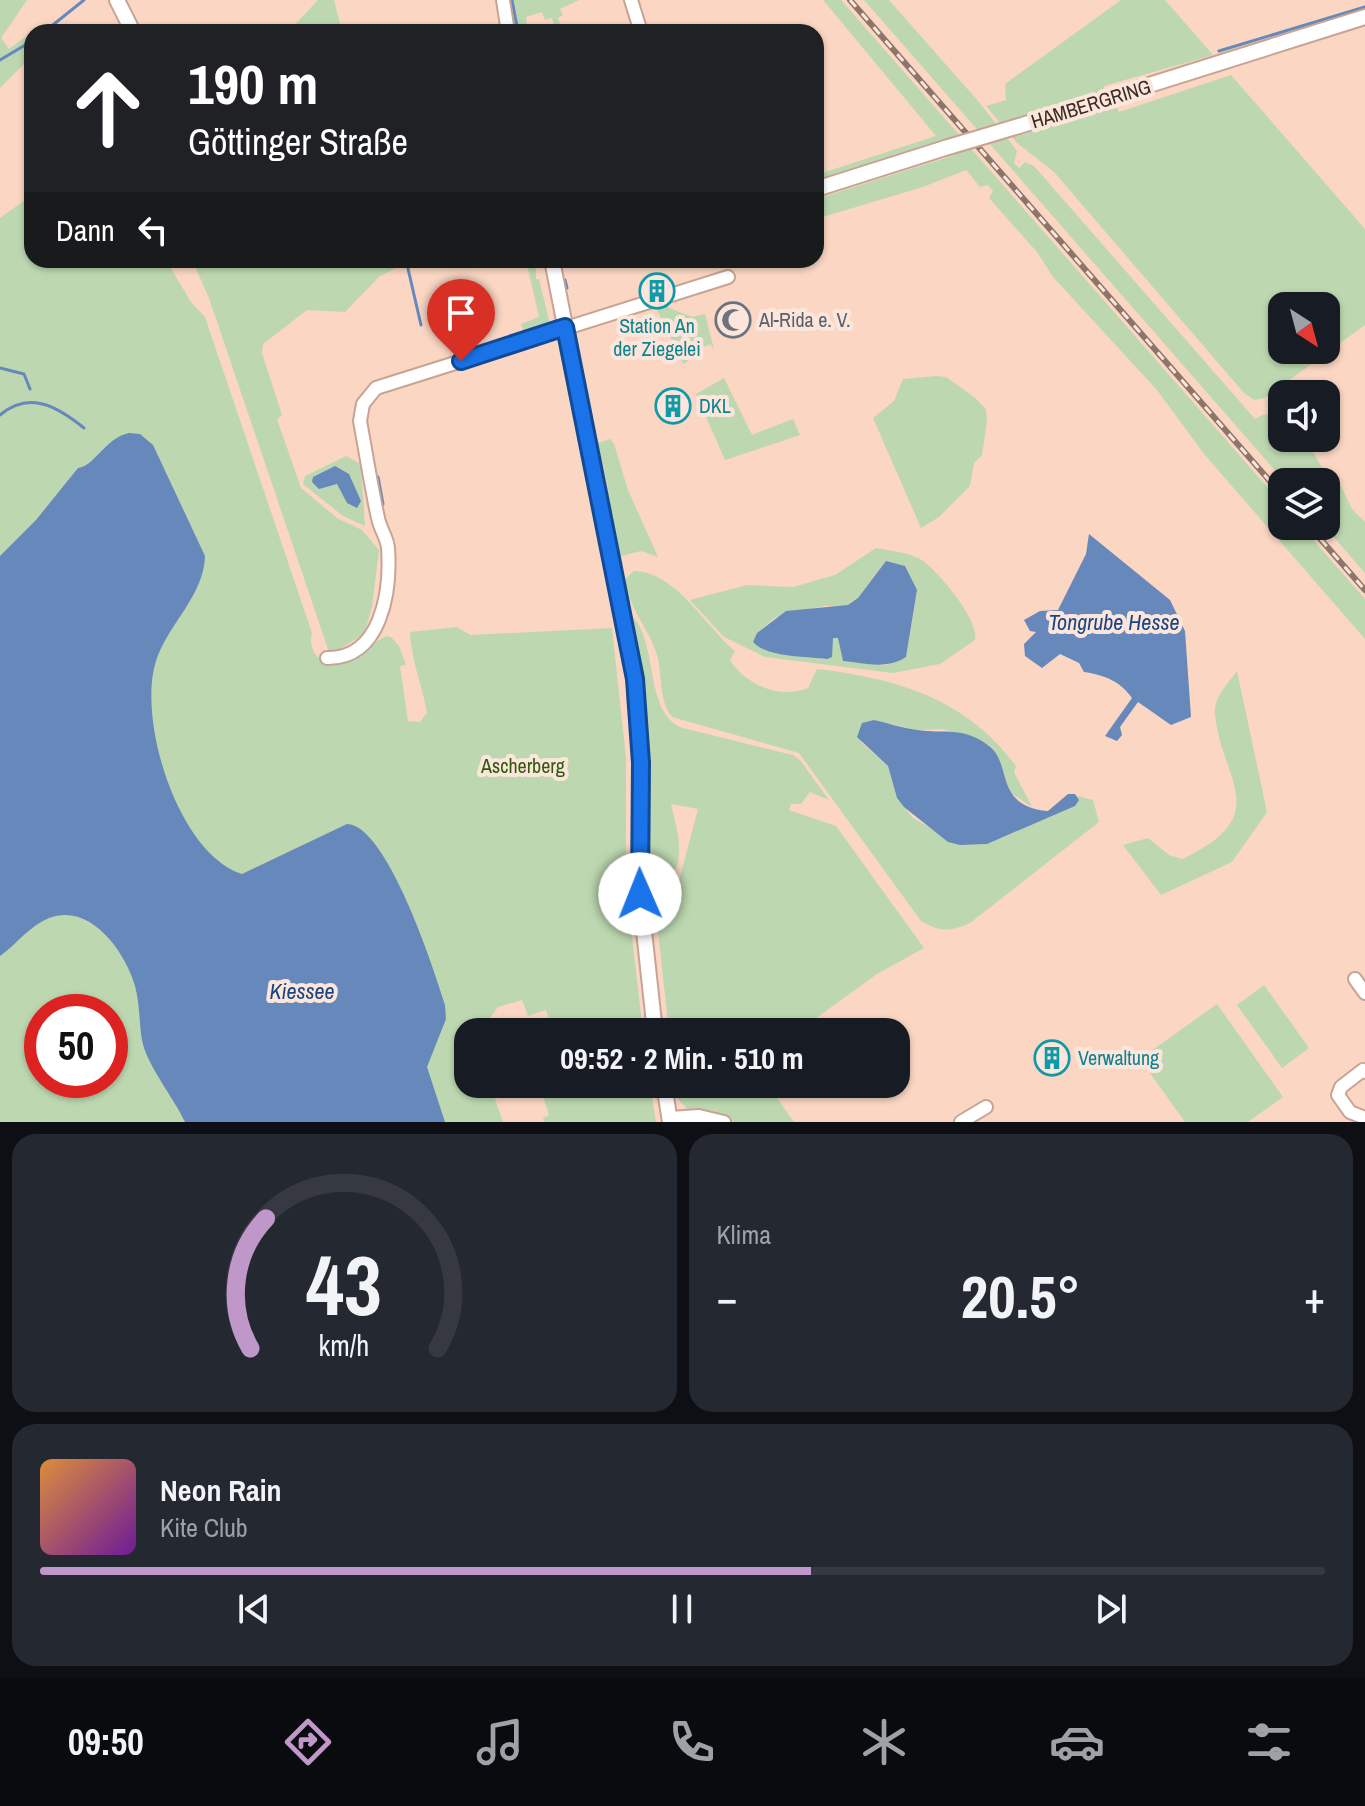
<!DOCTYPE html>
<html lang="de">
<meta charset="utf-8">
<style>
:root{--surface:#171b24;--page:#242831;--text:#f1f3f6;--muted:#9ea1a6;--line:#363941;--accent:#c097c9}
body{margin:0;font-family:"Archivo Narrow",sans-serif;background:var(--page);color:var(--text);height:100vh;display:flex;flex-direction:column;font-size:30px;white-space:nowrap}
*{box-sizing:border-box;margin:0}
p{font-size:26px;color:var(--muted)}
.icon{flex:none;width:44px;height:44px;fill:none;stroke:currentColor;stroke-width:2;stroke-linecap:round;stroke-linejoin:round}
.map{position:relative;height:1122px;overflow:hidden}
.panel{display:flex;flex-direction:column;gap:12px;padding:12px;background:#0d0f14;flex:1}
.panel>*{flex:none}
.guide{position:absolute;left:24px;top:24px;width:800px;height:244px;border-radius:24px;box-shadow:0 2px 6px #0004;background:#202124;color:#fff;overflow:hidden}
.needle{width:52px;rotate:144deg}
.tools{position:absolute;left:1268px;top:292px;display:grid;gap:16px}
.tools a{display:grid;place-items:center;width:72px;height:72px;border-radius:16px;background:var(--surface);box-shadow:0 2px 6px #0004;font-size:40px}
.speed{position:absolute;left:24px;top:994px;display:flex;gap:16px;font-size:40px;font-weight:700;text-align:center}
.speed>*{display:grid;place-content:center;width:104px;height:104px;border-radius:50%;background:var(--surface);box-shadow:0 2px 6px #0004;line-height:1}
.speed .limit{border:12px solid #d22;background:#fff;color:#111}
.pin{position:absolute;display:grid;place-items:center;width:68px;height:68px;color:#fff;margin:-82px -34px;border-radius:50% 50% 50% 0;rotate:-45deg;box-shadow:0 0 8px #0007}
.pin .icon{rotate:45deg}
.me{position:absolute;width:88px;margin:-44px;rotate:359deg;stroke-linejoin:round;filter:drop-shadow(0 0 6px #0008)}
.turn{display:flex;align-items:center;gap:28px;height:168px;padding:0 32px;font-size:36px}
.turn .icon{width:104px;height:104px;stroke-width:2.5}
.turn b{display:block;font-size:56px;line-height:68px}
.then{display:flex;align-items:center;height:76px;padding:0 32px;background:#0003;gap:16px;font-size:30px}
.big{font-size:60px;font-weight:700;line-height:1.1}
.panel .widget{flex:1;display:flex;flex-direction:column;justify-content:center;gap:12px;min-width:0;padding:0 28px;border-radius:24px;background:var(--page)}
.panel .dial{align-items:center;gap:0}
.dial svg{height:208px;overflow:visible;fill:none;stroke:var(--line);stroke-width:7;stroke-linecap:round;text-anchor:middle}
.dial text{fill:var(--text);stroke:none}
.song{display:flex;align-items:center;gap:24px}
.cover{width:96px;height:96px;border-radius:12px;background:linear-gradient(135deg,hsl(30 70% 55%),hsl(280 70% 35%))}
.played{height:8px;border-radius:4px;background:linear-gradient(90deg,var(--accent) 60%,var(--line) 60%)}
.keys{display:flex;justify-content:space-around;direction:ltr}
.heat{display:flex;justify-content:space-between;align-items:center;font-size:44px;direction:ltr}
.panel .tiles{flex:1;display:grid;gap:12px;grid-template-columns:1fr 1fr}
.widget:last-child{grid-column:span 2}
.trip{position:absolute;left:454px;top:1018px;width:456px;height:80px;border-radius:24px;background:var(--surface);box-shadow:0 2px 6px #0004;font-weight:700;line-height:80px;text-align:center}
.tabs{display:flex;height:128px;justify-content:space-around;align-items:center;background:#090b0e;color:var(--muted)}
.tabs .icon{width:56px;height:56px}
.tabs .active{color:var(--accent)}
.tabs b{font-size:36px;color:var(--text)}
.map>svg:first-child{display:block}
.green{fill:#bdd8b1;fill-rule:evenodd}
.water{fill:#68b}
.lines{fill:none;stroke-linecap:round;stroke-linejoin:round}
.stream{stroke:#68b;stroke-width:3}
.minor-casing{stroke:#c7a493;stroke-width:16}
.major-casing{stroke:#c7a493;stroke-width:18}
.minor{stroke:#fff;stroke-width:12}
.major{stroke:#fff;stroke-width:14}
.rail-casing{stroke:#8d7669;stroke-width:6}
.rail{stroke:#fce6db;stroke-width:3;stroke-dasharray:9;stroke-linecap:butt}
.major-bridge-casing{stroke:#c7a493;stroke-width:18;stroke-linecap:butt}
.major-bridge{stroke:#fff;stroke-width:14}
.route-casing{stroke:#114b97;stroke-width:20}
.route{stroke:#1a73e8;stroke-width:14}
.labels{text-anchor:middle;stroke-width:8;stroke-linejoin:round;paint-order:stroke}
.street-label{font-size:20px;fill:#3b2d26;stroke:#fce6db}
.worship-label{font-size:20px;fill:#5b616d;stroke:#fce6db;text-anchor:start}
.culture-label{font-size:20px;fill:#0d838f;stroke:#fce6db;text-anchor:start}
.park-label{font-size:20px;fill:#2d5b0e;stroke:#fce6db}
.water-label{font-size:22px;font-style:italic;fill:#1a4584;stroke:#fce6db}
</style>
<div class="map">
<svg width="1365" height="1122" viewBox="0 0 1365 1122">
<rect width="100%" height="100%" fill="#fad6c3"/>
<path class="green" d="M0,0H27L1,38L9,49L32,32V56L0,88Z
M318,0H334L342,32H288Z
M509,0H579L560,9L563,15L558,18L563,32H556L552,18L545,20L542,12L526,17L528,32H514Z
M823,0H841L1282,504V526H1301L1365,599V639L1204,454L1157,390L1053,277L1037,252L989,198L993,191L988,185L980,187L966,170L923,187L816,219V199L955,155L945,141L816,180V175L936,136Z
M864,0H889L979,102L1017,151L1014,163L1019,168L1025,162L1034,166L1255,419C1264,414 1271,411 1282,416V438H1305L1327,476L1341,486L1352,509L1365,522V573L1324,526L1326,482H1285Z
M1121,0H1165L1213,55L1104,86V93L1009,122L1018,136L1116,105L1119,112L1231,75L1365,229V325L1265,398L1254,400L1244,393L1054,172L1017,143L986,106L1006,100L1005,84ZM1282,306H1326V350H1282Z
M32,195V260H166L191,302L205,317L312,633C309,645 313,655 324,662L355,655L386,636L391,637L399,646L406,665L400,666L408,721L420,722L427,713C422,683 412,664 410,632L457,627L470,635L612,628L626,758V885L643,1032H553L546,1010L528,1016L522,1000L498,1007L488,1021L473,1026L474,1032H468V1084H490L503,1122H0V218ZM42,1012H110V1080H42Z
M192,260H401L402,265L380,276L345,312L307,310L263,344L262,353L282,415L277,419L301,488L337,518L362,530L379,550L372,607L364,634L330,655L209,298Z
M526,260H536V279H539L550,324L525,335L521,324L539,317Z
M667,307L692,317L705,314L714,349L710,344L686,355L688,361L683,364L657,310Z
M936,376L946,377L974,397L986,409L987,421L982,455L974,463L970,486L939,517L921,528L873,418L894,401L903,379Z
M724,378L752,435L793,419L800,435L725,460L696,394Z
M610,439L614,444L628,490L658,557L641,551L618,557C607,520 613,479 595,444Z
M346,456L361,464L365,526L343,516L303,484L305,476Z
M876,548C890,551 908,552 920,559C937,569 980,621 975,640L940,664L893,673L765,657L724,637L690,600L747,585L793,587L835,575ZM886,561L917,591L906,657L887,665L843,661L839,638L833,637L827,659L763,649L757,633L776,617L824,606H848L858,598Z
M634,571C675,571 706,627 735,651L730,660C745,684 780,700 808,688L817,669C896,678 967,699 1016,766L1014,772L1032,807L1011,793L992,747L943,729L916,730L874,720L862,743L888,766L897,798L913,818L960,845L987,844L1074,806L1078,796L1093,800L1099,822L970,923C950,932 940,932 921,921L799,753L672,717C658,699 663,676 657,655C648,626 630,612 625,579Z
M633,617C659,646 644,714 683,728L793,755L800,760L829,800L810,792L801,804H791L789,810L836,826L924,948L877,974L797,1032H669L655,904L676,892L698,809L671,804C677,830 690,867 661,887L649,883L648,722Z
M1237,671L1267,812L1232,862L1161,895L1123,845L1148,838L1169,855L1182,859C1276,815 1221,780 1215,714C1213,699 1228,683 1237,671Z
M1264,985L1309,1048L1282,1068L1237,1005Z
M1217,1004L1283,1097L1248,1122H1185L1140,1059Z
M539,1084H650L656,1122H544L543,1118L549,1115Z
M676,1084H767L794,1122H734L717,1112L687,1109L678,1099Z"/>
<path class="water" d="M129,433L140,434L153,445L205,556C204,596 168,624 156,661C137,720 178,854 242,874L347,824C387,825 434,969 445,1005L446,1019L427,1067L445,1122H185C174,1098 146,1064 142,1040C139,1023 140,1004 135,986C125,951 90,902 49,918C29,926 17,944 0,956V556L36,520L78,468C95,466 105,438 129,433Z
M335,466L349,474L361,501L357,508L347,503L337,484L319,489L312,482L313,477Z
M1089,534L1170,600L1185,631L1191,717L1171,725L1138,702L1120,727L1122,735L1117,741L1105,736L1132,698C1120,681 1104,675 1084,672L1079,663L1060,654L1042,668L1025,656L1024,644L1036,632L1030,631L1024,620L1040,611L1058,610L1086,554Z
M886,561L905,566L917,590L906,657C886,670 865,663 843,661L838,638H833L832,657L827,659C806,656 768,658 753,642L757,633L786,611L848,605L858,598Z
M874,720C888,723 902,728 917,730C944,734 964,726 989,746C1013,764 993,806 1048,811L1068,794H1075L1079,800L1075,806L987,844L960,845L948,842L904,807L897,798L888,766L857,737L862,723Z"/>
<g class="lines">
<path class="stream" d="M512,0L518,32
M44,32L84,0
M1219,51L1365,7
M0,60L32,41
M406,260L421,325
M565,280L567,288
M0,368L24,374L30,389
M0,415C30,390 58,407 84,428
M378,477L383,504"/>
<defs>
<path id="minor" d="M503,0L508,32
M631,0L641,32
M327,658C382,659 391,590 388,548C387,537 380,529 378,518C371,486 366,453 360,421L363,404L376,388L728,277
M1355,979L1365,993
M1365,1072L1363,1070L1341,1087L1338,1095L1350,1112L1365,1118
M670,1118L699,1116L724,1122
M961,1122L986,1107"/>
<path id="major" d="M117,0L133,32
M1019,126L1365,17
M816,189L945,148
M552,260L635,679L641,763L640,894L655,1032
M664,1084L670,1122"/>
</defs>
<use href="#minor" class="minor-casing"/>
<use href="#major" class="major-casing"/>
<use href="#minor" class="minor"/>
<use href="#major" class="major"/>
<defs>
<path id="rail" d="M850,0L1282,495
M1309,526L1365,590"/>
</defs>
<use href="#rail" class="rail-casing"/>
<use href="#rail" class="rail"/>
<defs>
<path id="major-bridge" d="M945,148L1019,126"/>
</defs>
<use href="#major-bridge" class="major-bridge-casing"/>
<use href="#major-bridge" class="major-bridge"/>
</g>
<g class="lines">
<defs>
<path id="route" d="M461,361L565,327L635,679L641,763L640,894"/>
</defs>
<use href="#route" class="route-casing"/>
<use href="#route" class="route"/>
</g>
<defs>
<symbol id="building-ring" viewBox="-11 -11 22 22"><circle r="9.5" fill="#fce6db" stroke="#0f9aa8" stroke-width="1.5"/><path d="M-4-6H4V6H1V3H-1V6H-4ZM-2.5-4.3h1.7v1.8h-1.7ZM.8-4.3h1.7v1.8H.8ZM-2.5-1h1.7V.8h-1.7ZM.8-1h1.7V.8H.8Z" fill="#0f9aa8"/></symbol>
<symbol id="mosque-ring" viewBox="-11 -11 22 22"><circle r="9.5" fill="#fce6db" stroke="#6b7280" stroke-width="1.5"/><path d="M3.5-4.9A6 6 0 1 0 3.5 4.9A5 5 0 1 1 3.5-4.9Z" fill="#6b7280"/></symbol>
</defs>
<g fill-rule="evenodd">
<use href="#building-ring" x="637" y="271" width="40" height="40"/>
<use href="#mosque-ring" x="713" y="300" width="40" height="40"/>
<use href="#building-ring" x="653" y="386" width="40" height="40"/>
<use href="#building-ring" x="1032" y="1038" width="40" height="40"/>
</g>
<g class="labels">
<g class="street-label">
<text transform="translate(1091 104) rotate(-17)" y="7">HAMBERGRING</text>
</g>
<g class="worship-label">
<text x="759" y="327">Al-Rida e. V.</text>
</g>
<g class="culture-label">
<text x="657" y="333" text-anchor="middle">Station An<tspan x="657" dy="23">der Ziegelei</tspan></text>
<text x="699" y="413">DKL</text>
<text x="1078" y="1065">Verwaltung</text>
</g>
<g class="park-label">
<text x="523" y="773">Ascherberg</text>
</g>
<g class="water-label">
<text x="1114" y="630">Tongrube Hesse</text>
<text x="302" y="999">Kiessee</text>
</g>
</g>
</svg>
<div class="tools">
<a><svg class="needle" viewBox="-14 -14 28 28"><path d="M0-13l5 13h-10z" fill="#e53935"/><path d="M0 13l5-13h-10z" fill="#9ea1a6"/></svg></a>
<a><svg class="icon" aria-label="sound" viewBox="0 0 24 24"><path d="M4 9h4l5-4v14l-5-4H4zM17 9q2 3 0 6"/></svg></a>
<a><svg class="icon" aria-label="layers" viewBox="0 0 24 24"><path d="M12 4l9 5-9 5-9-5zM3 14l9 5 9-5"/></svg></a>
</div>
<div class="speed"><div class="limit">50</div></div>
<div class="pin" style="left:461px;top:361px;background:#d93025"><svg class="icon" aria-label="arrive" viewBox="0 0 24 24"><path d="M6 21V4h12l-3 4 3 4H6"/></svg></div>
<svg class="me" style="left:640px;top:894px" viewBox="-20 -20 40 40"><circle r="19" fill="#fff"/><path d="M0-13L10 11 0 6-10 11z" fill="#1a73e8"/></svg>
<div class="trip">09:52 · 2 Min. · 510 m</div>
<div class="guide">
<div class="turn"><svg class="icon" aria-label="ahead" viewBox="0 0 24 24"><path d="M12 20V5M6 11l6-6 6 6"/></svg><div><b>190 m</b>Göttinger Straße</div></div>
<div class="then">Dann<svg class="icon" aria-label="left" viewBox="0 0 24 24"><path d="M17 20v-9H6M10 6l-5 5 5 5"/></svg></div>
</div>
</div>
<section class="panel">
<div class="tiles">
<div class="widget dial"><svg viewBox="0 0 100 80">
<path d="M14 69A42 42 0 1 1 86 69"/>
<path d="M14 69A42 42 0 0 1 20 19" stroke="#c097c9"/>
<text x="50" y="56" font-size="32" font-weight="700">43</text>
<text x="50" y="72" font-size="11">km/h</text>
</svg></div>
<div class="widget"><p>Klima</p>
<div class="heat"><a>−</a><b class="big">20.5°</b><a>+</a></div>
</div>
<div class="widget">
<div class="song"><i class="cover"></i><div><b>Neon Rain</b><p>Kite Club</p></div></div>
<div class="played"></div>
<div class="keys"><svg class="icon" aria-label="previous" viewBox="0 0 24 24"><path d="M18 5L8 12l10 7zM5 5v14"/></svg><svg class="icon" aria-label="pause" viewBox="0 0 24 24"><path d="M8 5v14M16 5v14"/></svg><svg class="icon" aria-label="next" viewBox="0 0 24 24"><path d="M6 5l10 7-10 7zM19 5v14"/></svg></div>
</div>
</div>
</section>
<nav class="tabs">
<b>09:50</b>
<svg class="icon active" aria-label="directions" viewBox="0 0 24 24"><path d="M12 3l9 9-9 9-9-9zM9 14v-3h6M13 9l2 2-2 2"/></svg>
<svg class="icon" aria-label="music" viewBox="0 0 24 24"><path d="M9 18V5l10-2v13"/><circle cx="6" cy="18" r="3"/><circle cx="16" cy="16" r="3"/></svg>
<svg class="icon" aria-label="phone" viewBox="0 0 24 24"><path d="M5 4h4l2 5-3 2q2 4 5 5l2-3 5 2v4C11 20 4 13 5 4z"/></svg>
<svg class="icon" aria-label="climate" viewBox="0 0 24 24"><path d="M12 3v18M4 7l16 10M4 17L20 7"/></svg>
<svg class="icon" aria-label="car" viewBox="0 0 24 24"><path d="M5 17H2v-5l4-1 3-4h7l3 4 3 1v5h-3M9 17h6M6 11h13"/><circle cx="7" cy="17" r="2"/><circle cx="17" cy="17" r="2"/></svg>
<svg class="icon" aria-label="filters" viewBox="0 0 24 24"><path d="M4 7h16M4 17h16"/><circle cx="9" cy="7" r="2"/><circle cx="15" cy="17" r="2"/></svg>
</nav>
